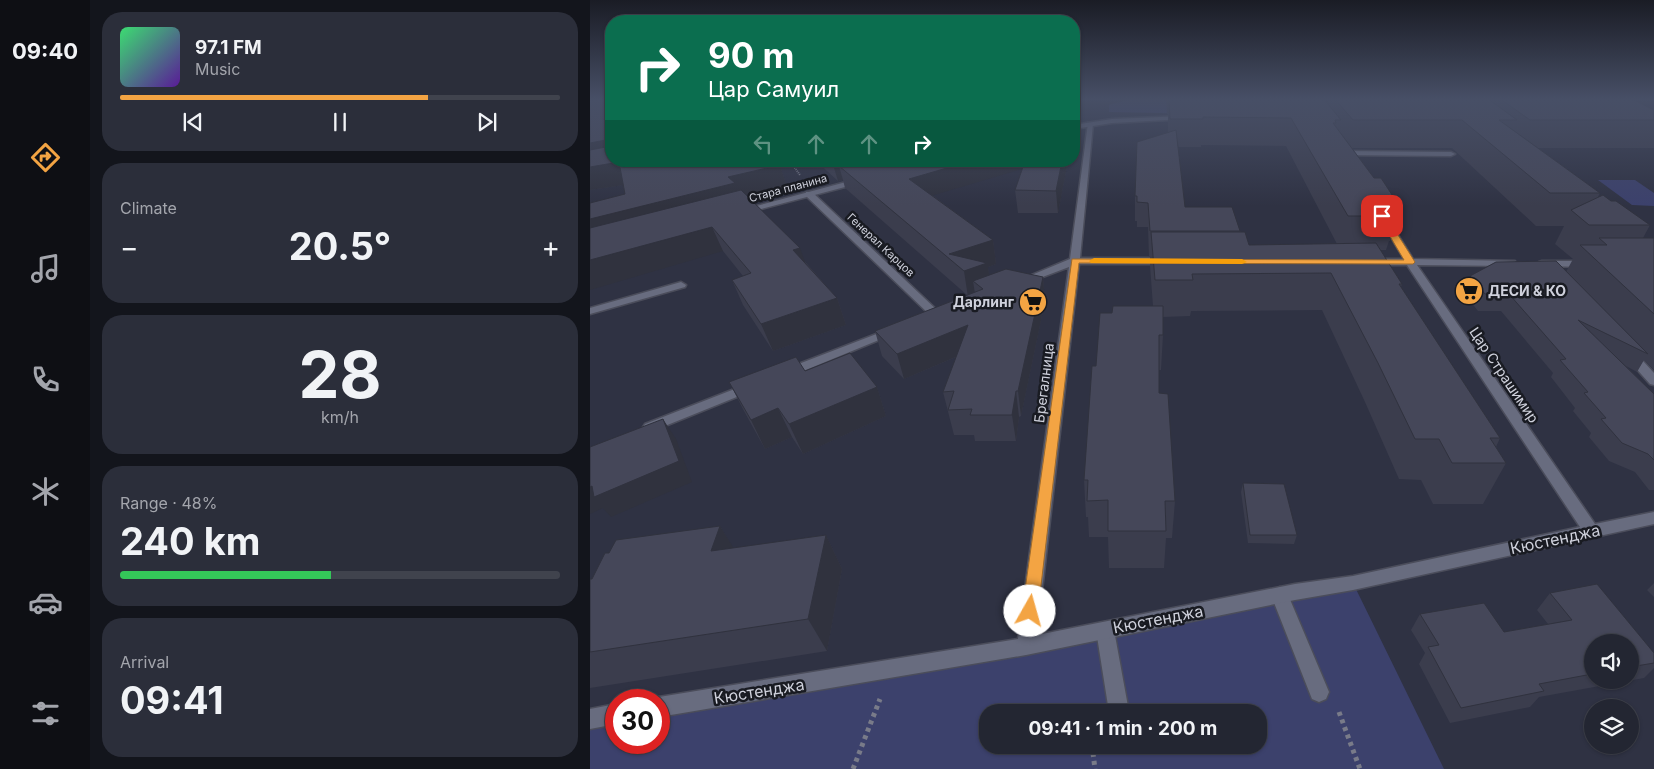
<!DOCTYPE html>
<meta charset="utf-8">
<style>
:root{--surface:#232632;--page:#2b2e3a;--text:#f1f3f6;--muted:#a3a5ac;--line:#40434d;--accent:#f3a443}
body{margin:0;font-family:Inter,sans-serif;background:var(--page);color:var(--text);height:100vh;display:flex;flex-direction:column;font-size:19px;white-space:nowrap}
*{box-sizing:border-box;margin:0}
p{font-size:16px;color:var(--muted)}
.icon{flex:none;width:28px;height:28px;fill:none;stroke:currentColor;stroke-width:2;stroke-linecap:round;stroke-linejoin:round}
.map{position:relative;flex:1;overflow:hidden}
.side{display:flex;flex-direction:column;gap:12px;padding:12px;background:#13151c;width:500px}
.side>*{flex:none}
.top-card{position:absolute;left:15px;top:15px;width:475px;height:152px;border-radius:20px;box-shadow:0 1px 4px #0004,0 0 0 1px var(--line);background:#0b6e4f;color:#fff;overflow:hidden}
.fabs{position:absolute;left:994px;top:634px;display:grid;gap:10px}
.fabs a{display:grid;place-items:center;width:55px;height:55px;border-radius:50%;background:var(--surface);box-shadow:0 1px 4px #0004,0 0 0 1px var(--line);font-size:25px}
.speed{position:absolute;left:15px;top:689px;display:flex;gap:10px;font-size:25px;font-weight:700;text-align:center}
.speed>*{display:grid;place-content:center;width:65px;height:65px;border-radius:50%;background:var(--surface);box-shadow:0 1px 4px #0004,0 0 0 1px var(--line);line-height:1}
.speed .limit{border:8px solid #d22;background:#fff;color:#111}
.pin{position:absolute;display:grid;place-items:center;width:42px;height:42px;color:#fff;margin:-21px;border-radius:10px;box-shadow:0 2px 8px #0006}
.me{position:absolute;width:55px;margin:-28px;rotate:7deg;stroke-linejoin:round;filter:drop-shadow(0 0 4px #0008)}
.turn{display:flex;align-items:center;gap:18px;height:105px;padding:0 20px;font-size:22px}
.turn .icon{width:65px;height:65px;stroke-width:2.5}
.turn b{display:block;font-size:35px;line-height:42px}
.lanes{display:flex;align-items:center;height:48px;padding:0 20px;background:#0003;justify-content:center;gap:25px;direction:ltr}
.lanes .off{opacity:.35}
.big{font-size:38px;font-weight:700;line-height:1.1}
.side .widget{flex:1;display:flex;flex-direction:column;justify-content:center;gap:8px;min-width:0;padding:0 18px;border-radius:20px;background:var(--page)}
.side .dial{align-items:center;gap:0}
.dial b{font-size:65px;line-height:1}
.song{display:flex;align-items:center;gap:15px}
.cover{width:60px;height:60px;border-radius:8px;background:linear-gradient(135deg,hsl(140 70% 55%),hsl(270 70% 35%))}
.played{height:5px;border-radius:2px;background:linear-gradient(90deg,var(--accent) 70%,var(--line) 70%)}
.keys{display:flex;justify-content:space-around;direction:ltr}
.heat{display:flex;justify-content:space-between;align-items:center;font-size:28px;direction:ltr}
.charge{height:8px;border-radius:4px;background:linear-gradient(90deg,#34c759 48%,var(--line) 0)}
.trip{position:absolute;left:389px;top:704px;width:288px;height:50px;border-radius:20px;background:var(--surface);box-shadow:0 1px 4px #0004,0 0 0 1px var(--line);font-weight:700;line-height:50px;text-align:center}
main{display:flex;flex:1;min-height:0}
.menu{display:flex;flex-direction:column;width:90px;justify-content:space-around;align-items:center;background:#0e0f14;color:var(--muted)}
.menu .icon{width:35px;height:35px}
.menu .on{color:var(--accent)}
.menu b{font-size:22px;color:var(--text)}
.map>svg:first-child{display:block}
.green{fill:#3c416c;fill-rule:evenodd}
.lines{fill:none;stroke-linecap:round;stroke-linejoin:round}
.lane-casing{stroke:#4b4d5b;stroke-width:3}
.street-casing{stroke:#4b4d5b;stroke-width:3}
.secondary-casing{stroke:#4b4d5b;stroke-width:3}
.path-far1{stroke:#797b89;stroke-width:2;stroke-dasharray:1 1;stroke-linecap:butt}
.path{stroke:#797b89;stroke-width:5;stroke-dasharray:4 4;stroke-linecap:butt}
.lane{fill:#686c7f;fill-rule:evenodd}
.street{fill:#686c7f;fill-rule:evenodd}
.secondary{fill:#686c7f;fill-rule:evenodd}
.wall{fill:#3b3d4d;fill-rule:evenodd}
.shaded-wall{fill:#30323e}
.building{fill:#454759;stroke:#30323e}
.route{fill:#f3a443;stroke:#9e6b2c}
.slow{fill:#f59e0b}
.labels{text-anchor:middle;stroke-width:5;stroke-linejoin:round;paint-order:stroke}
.far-street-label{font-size:11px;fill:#cfd1dc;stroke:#191b22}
.poi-label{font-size:14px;font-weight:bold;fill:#cfd1dc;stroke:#191b22;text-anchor:start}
.street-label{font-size:14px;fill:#cfd1dc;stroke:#191b22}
.near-street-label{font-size:16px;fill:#cfd1dc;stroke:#191b22}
</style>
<main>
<nav class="menu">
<b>09:40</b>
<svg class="icon on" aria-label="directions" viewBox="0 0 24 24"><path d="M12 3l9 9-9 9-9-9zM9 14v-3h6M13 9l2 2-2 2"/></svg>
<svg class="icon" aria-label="music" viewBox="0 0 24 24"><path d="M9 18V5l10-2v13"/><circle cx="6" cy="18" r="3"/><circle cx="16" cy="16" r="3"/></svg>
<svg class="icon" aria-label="phone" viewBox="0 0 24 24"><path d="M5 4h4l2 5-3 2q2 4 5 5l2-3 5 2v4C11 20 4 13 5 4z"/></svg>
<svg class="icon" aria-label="climate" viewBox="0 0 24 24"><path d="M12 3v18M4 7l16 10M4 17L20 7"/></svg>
<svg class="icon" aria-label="car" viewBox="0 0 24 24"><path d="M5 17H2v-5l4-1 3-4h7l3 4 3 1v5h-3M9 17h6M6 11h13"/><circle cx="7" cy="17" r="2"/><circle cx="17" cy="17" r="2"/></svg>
<svg class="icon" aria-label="filters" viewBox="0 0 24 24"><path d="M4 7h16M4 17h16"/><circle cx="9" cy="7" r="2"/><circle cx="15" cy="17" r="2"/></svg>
</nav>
<section class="side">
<div class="widget">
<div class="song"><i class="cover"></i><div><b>97.1 FM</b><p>Music</p></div></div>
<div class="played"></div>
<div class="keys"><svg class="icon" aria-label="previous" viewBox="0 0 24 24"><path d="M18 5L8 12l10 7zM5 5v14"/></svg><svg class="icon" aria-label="pause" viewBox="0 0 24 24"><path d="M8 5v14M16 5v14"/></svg><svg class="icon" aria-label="next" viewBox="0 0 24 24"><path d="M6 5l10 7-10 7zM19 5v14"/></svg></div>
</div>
<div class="widget"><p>Climate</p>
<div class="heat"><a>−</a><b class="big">20.5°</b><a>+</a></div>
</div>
<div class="widget dial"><b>28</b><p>km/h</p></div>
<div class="widget"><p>Range · 48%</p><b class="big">240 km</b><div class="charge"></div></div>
<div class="widget"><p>Arrival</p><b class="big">09:41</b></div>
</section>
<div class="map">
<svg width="1064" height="769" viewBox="0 0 1064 769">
<rect width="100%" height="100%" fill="#2f3243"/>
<path class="green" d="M519,98H707L721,116L519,112Z
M1008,180H1045L1064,193V206L1042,205Z
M763,583L854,769H0V719L26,714V742H69V707L436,646ZM398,712H668V745H398Z"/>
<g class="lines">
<defs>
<path id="lane" d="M751,151L861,152L865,154L861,156L754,155H751Z
M91,282L96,285L95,287L0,314V308Z
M690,587L696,590L739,692L736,699L729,702L722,699L681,595L684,590Z
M515,622L521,624L524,630L539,712H519L506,630L509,624Z"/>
<path id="street" d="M498,123L503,124L490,258H577L582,261L577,264H489L447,635L705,584L763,576L990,527L817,265H782L777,262L782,259H814L790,219L794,216L798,219L823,259L925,261V265L922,266L827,265L1005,524L1064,512V524L763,590L705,600L436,655L69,717V700H62L69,697L428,639L479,267L434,284L430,285L425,282L480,259Z
M216,192H222L349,312L350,314L349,316H341L216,196Z
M952,261H997L1002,264L997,267L949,266V262Z
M302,328L308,331L306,333L201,376L197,377L191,373L193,370Z
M1039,349L1043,350L1064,373V385L1060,384L1035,356L1033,353L1035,350Z
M160,383L164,384L166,387L164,390L65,430H55L53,427L55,424Z
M26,704V724L0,729V709Z"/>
<path id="secondary" d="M594,116L597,118L596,119L522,123L484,129V125L522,119Z
M271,178L275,180L274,182L152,214L148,211Z"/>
</defs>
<use href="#lane" class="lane-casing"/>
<use href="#street" class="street-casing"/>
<use href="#secondary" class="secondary-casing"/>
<path class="path-far1" d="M200,161L210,175"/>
<path class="path" d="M749,712L770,769
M502,745L505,769
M263,769L290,699"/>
<use href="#lane" class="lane"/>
<use href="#street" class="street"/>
<use href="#secondary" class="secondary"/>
</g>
<path class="wall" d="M0,98L21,161L190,165L197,187L158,197L247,298L256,325L183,351L153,305L142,280L153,276L133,251L35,194L33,185L0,190Z
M576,98H1023L1064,110V148H948L1010,193L1008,197L1021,201L1060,225L1053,238H1064V370L1054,360L1047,372L1036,366L1064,394V490H1059L1045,472L1019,461L999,437L1001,433L983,411L985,408L961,377L963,373L911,311H888L873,292L880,276L976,272L983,259L965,244L974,226H946L862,148H762L784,178L810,207L800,241H799L796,250H790L812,284L811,287L910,438L906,447L916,463L893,504H843L831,480L809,479L775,402L732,310L601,311L600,316L573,317V335L571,370H569V393L585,501L582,538H576L574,568H519L518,537H499L498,517H496L494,480L506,366L522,313L563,306L560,266V257H559L558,227H547V221H545V196L578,132V114H577ZM611,145L696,146L747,244L659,245L650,231L595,207L588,147H611Z
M226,161H478L468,213H428L425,190L433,168L342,195L403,240L406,264L398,267L399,276L453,277L455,301L431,416L429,417L426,441H385L384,435H364L353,392L366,357L314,379L292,356L285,331L377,295L255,188L253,180L248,181Z
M215,371L287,387L296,416L213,454L202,437L175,449L154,411L139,382Z
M653,483L707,535L704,544L658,543L651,492Z
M130,526L143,548L236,535L252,569L237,651L0,688V579H2L19,553Z
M1064,583V597L1057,590Z
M960,593L1064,653V668L1054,678L949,697L940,707L860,723L829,664L835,653L821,630L830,614L914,632L958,624L947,610ZM1002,642H1040V680H1002Z"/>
<path class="shaded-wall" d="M486,98H545L488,113L485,123L484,124V105Z
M21,139V161L0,165V143Z
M242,161H325L249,166L253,180L248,181Z
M381,161H442V166L324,201L319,179Z
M472,161H478L468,213L466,191Z
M29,162L40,184L0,190V167Z
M190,165L197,187L151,198L0,246V219L138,177Z
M122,227L133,251L0,290V260Z
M403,240L406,264L398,267L401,288L393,289L383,281L385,294L378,297L374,271L359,254Z
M210,248L219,273L203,250Z
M453,277L455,301L431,416L428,391Z
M247,298L256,325L183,351L171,324Z
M378,325L382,350L314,379L307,354Z
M287,387L296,416L213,454L199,424Z
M426,391L429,417L426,441L422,415Z
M188,408L202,437L175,449L161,420Z
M73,419L86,439L102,482L21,517L13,508L0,514V487L2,486Z
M130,526L151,560L121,551Z
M236,535L252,569L237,651L218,619Z"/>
<path class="building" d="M0,98H21V139L0,143Z
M484,98H486L484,105Z
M579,98H733L751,120H745L746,123H743L784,178H791L810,207H799L806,216H758L701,118L613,117V119H580Z
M744,98H897L927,120H909L1010,193H960L872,120H763Z
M909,98L1042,99L1064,110V120H940Z
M586,130L595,207H642L650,231H560L558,203L547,202V196H545L547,142Z
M21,146V161H186L190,165L138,177L145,183L0,219V203L35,194L29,162L0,167V150Z
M267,161H381L319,179L403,240L359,254L397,263L374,271L249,166Z
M435,161H472L466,191L425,190Z
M151,190L210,248L203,250L247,298L171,324L142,280L161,273L122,227L0,260V228Z
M1013,195L1021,201H1026L1060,225H999L981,210Z
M561,232H655L659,245L786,243L812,284H809L910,438H900L916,463H862L849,439H825L788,363L741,273L602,274L603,280H565Z
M1009,238H1064V314L990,245H1017Z
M966,261L1058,354L988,320L1064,394V460L1058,454L1032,443L1011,419L1016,418L994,393L998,392L970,360L976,359L919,294H895L880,276L906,262Z
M416,269L453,277L428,391H426L422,415H380L382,409L358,410L364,391L353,392L378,325L307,354L285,331L393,289L383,281Z
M523,306H573V335H569V393L578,394L585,501H575L576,531H518V500L497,501L498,480H494L502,366H506L510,313H522Z
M260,353L287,387L199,424L188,408L161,420L139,382L206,357L215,371Z
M73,419L89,461L4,497L2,486L0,487V447Z
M653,483L694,484L707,535H660Z
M130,526L121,551L236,535L218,619L0,652V579H2L15,553H19L26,540Z
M1007,584L1064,653V663L1040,667V642H1002V674L949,684L954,691L871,708L838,647L849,645L830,614L894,603L914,632L982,620L960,593Z"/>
<linearGradient id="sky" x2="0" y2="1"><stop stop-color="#1a1c25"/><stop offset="0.48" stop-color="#474f66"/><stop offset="1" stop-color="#474f66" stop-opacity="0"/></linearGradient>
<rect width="1064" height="206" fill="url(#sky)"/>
<path class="route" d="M789,214L796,216L825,262L823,264L489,263L448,611L446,616L440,618L435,616L432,611L482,259L814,260L788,216Z"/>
<path class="slow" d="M504,258L652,259L657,262L652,264L501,263L499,261Z"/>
<defs>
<symbol id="supermarket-disc" viewBox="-11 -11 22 22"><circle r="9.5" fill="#f3a443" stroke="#191b22"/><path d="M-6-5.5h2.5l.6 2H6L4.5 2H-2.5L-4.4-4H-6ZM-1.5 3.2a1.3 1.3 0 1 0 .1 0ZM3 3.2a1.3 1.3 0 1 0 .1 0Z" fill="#111"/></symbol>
</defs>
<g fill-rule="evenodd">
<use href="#supermarket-disc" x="863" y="275" width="32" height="32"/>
<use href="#supermarket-disc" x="427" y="286" width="32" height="32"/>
</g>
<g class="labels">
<g class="far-street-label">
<text transform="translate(198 188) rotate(-15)" y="4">Стара планина</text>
<text transform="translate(291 245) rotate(43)" y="4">Генерал Карцов</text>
</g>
<g class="poi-label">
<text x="898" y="296">ДЕСИ &amp; КО</text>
<text x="424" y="307" text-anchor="end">Дарлинг</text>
</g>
<g class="street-label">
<text transform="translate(914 375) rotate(56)" y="5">Цар Страшимир</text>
<text transform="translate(454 383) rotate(-83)" y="5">Брегалница</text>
</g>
<g class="near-street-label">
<text transform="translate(965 539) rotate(-12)" y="6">Кюстенджа</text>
<text transform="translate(568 619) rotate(-11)" y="6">Кюстенджа</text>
<text transform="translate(169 691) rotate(-9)" y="6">Кюстенджа</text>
</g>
</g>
</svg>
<div class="fabs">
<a><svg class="icon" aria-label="sound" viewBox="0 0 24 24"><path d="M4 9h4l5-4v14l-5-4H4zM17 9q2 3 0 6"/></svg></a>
<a><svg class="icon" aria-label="layers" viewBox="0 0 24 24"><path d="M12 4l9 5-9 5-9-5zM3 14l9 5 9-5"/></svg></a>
</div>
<div class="speed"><div class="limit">30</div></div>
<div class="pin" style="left:792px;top:216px;background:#d93025"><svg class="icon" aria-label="arrive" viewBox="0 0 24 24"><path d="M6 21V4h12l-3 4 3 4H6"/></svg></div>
<svg class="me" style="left:440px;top:611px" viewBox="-20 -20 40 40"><circle r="19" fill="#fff"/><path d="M0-13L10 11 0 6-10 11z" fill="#f3a443"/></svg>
<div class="trip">09:41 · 1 min · 200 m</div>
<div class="top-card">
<div class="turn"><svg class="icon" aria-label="right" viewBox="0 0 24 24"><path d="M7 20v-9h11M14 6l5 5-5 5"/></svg><div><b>90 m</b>Цар Самуил</div></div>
<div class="lanes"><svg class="icon off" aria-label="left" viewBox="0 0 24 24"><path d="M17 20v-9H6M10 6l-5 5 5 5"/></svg><svg class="icon off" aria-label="ahead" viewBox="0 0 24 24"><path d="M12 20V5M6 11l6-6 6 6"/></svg><svg class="icon off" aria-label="ahead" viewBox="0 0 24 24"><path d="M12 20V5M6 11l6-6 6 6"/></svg><svg class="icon" aria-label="right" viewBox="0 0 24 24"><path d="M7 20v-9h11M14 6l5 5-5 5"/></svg></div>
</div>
</div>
</main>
